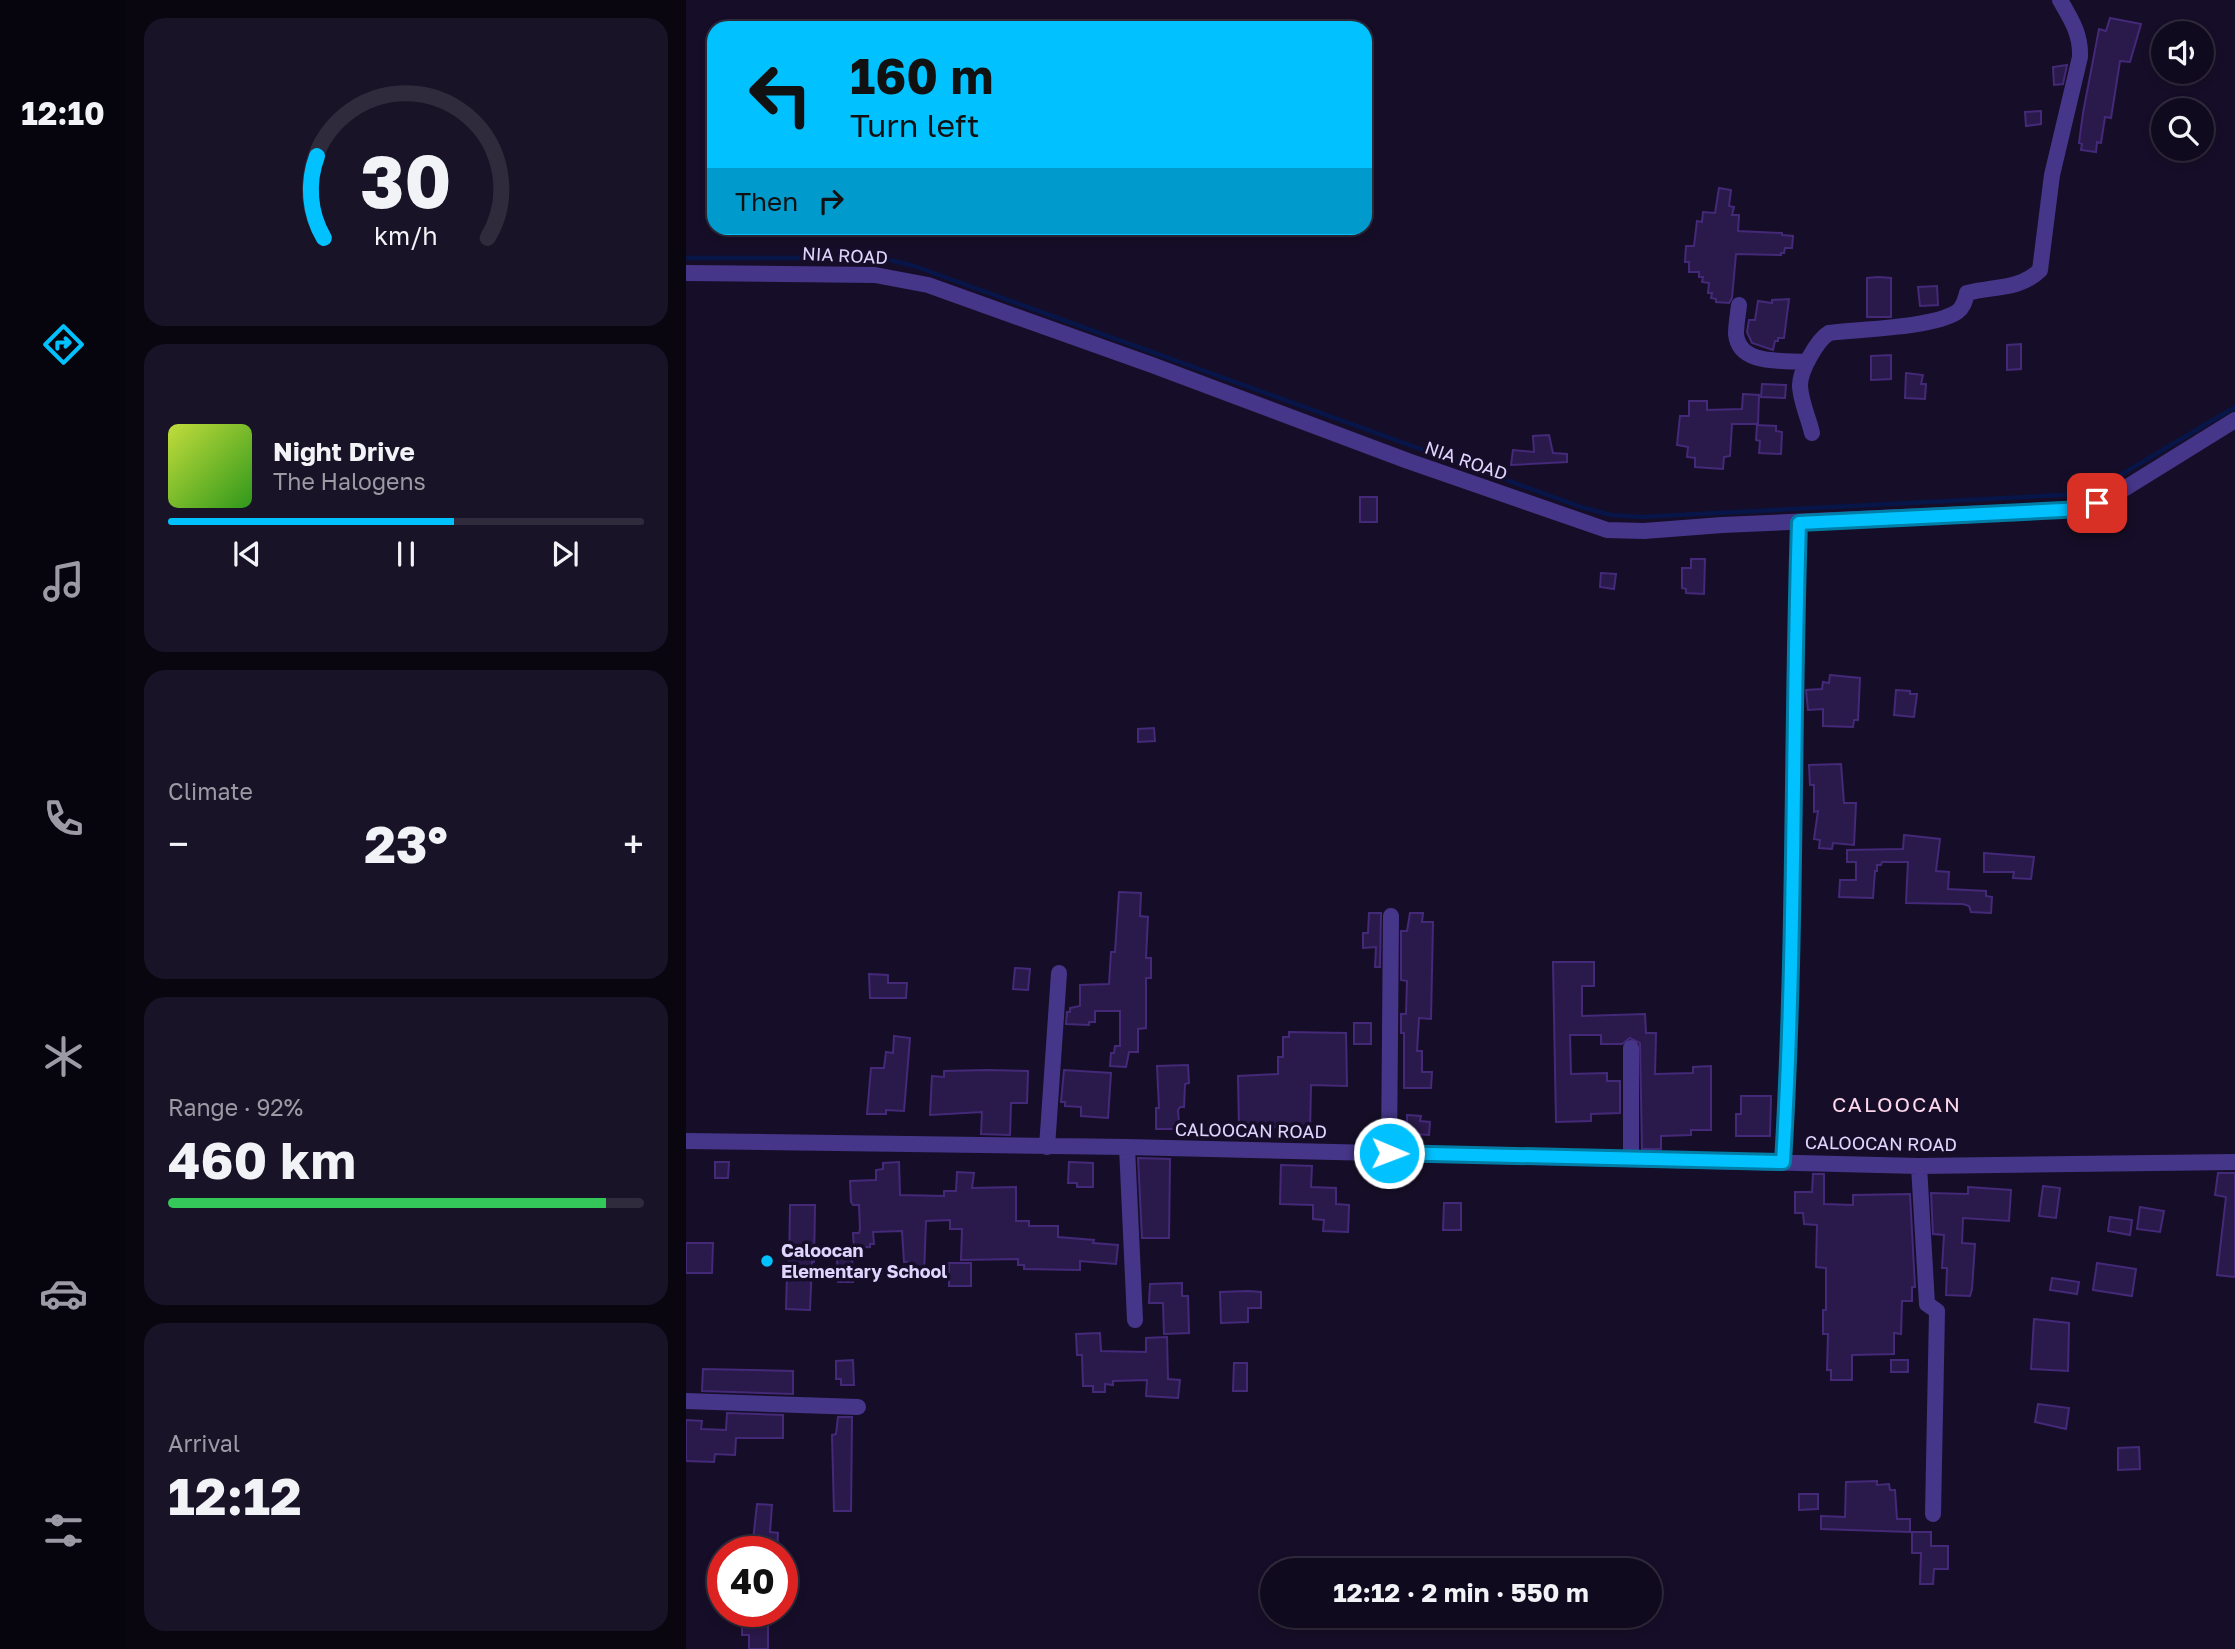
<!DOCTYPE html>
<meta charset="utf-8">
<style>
:root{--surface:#100a1e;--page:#191327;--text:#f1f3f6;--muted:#9c9aa4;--line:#302b3c;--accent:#01c1ff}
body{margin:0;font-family:"Golos Text",sans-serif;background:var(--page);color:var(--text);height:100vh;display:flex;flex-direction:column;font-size:26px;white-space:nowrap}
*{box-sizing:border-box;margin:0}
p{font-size:23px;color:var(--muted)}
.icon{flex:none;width:38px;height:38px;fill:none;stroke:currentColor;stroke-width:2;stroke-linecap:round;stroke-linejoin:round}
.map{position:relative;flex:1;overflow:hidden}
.drawer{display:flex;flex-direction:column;gap:18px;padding:18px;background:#090610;width:560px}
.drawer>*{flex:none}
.banner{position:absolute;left:21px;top:21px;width:665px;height:214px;border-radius:21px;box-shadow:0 4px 10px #0003,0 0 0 2px var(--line);background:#01c1ff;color:#111;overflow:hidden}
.fabs{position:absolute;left:1465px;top:21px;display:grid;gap:14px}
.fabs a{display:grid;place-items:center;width:63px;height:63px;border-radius:50%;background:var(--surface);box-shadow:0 4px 10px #0003,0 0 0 2px var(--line);font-size:35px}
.speed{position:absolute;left:21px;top:1536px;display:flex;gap:14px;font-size:35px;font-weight:700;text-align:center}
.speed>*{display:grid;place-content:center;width:91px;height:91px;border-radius:50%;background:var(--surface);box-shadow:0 4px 10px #0003,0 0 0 2px var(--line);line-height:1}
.speed .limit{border:10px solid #d22;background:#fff;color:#111}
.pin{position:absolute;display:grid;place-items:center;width:60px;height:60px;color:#fff;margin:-30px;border-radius:14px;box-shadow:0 4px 10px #0006}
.me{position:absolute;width:77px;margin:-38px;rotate:91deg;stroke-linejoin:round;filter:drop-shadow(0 0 5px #0008)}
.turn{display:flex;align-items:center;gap:24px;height:147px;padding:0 28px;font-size:32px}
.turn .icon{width:91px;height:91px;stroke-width:2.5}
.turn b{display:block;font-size:49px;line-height:60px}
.then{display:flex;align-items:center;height:66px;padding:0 28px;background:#0003;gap:14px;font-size:26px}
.big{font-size:52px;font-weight:700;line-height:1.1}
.drawer .card{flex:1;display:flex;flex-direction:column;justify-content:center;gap:10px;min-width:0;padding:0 24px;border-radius:21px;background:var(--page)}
.drawer .dial{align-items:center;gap:0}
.dial svg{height:182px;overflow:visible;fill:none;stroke:var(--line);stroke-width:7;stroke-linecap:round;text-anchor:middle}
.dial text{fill:var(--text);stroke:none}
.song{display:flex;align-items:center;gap:21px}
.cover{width:84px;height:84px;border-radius:10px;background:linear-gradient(135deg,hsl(70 70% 55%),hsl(110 70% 35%))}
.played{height:7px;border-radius:4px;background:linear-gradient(90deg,var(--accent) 60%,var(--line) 60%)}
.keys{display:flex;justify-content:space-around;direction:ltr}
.heat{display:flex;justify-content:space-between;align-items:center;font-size:38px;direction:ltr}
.charge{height:10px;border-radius:5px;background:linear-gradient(90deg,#34c759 92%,var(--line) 0)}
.trip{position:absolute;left:574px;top:1558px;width:402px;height:70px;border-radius:35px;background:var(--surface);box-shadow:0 4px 10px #0003,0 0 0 2px var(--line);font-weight:700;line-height:70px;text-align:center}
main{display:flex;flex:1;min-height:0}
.tab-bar{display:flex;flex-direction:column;width:126px;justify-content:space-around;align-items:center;background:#06040c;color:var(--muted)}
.tab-bar .icon{width:49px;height:49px}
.tab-bar .current{color:var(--accent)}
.tab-bar b{font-size:32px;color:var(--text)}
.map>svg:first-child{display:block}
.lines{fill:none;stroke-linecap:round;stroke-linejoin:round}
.stream{stroke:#071549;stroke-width:4.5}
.building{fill:#2a194b;stroke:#442978;stroke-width:2}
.minor{stroke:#46368a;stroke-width:16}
.route-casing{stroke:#017da6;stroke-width:18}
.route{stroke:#01c1ff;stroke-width:12}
.poi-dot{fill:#01c1ff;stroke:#160e28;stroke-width:2.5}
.labels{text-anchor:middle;stroke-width:7;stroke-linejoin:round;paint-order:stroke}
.street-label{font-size:18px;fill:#e0d5ff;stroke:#160e28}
.poi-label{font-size:18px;font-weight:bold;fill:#e0d5ff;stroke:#160e28;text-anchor:start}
.quarter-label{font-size:21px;letter-spacing:2px;fill:#ffd7eb;stroke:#160e28}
</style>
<main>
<nav class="tab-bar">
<b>12:10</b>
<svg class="icon current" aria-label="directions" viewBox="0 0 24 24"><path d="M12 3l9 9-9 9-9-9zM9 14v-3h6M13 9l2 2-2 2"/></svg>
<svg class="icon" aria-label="music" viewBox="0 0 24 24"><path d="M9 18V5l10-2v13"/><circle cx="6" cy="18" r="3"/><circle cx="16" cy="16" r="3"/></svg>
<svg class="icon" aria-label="phone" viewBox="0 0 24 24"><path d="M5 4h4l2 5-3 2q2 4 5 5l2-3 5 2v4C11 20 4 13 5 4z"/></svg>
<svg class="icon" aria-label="climate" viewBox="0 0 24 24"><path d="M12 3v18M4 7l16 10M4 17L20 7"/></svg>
<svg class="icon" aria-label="car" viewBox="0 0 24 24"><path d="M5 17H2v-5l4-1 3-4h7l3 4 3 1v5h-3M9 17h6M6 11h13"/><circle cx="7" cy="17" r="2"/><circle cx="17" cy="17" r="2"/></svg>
<svg class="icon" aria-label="filters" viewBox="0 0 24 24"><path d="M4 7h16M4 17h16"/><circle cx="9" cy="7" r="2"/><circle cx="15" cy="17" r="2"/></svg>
</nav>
<section class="drawer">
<div class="card dial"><svg viewBox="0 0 100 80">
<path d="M14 69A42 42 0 1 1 86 69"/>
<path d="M14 69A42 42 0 0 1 11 33" stroke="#01c1ff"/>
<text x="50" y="56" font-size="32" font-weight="700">30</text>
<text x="50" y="72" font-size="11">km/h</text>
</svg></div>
<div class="card">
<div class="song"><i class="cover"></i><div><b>Night Drive</b><p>The Halogens</p></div></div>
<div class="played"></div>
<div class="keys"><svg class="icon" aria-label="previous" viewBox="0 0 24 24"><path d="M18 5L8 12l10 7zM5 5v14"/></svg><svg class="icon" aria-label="pause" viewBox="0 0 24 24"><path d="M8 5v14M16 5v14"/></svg><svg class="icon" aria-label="next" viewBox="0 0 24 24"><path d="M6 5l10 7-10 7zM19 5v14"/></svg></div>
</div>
<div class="card"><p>Climate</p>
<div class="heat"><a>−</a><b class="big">23°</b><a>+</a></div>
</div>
<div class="card"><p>Range · 92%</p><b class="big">460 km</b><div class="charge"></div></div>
<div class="card"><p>Arrival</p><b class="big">12:12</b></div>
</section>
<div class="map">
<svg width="1549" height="1649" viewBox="0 0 1549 1649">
<rect width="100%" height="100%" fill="#160e28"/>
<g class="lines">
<path class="stream" d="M0,258H195L228,266L895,507L925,515L955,517L1395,494L1418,485L1549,407"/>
</g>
<path class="building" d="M1424,18L1455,24L1444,62L1434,61L1425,118L1419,117L1415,143L1411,142L1410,152L1395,150L1396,144L1393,143L1397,113L1413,29L1420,31Z
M1381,65L1377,84L1368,85L1367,67Z
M1355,111V124L1340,126L1339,112Z
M1033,188L1045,190L1043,206L1048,207L1046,215H1053L1052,231L1096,233V235L1107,236L1106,248H1099L1098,253H1095V255L1050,254L1046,298L1043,303L1030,302V299L1025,298L1026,293H1022L1023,283L1016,282L1017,277H1013V272H1003V262H999L1000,246H1008L1011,221L1016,222L1017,212L1029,213Z
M1192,277L1205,278V317H1181V278Z
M1251,286L1252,305L1234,306L1232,287Z
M1103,299L1098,338H1092V341H1089L1087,350L1066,343L1061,332L1063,320H1069L1072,301L1086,303V300Z
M1335,344V369L1321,370V345Z
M1205,355V379L1185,380V356Z
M1220,373L1237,375L1235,384H1240L1239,399L1219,398Z
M1076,384L1100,385L1099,398L1075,397Z
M1057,394L1073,395L1072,424H1046L1044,456L1038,457L1037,469L1009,467V458L1001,457L1002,447L991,445L994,416H1003V401H1021V410L1056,409Z
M1071,425L1090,426V431L1096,432L1095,454L1073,453L1074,441L1070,440Z
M863,435L867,453L881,454V462L825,465L827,450L848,452L847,436Z
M674,497H691V522H674Z
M1005,559H1019L1018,594L1000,593V589L996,588V568H1005Z
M915,573L930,574L928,589L914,587Z
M1144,675L1174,678L1172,720H1168L1167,727L1137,726V709L1122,710L1120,690L1136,689L1137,682L1143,683Z
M1210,690L1224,691V694H1231L1228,717L1208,715Z
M468,728L469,741L452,742V729Z
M1155,764L1158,803H1170L1168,845L1147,843L1146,849L1133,848L1134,840L1128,839L1132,811L1128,812V785H1124L1123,765Z
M1218,835L1254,839L1250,871L1263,872L1262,889L1300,891V896L1306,897L1305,913L1285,912L1283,906L1277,904L1220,903L1222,862H1196L1195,865H1191V871H1189L1187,898L1153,897L1154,880H1170V862H1161V850L1217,849Z
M1298,853L1348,857L1345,879L1327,878L1328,872H1298Z
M433,892L455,893L454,916L462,917L460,958H465V978H460V1028L452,1029V1052H443L440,1067L424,1066L425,1053H428L429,1046H434V1011H409V1022H403V1025L380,1024L381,1012H384V1008L394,1006V985L423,984L425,952H429Z
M683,913H695L694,967H689L690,947L677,948V933H682Z
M724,913H737L736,922H747L745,1019L733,1018L731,1051H736V1072H746L745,1088H718V1033H715V1014H720L721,981L715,980V931H721Z
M867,962H908V986H896V1016L959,1014L960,1033H970L969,1074L1007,1073V1067L1025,1066V1130H1005V1135L975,1136V1149H956L954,1043L944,1038L936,1044H915V1035H884L885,1074L921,1073V1081H934V1113L905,1114V1121L870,1122Z
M329,968L344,969L342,990L327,989Z
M183,974L202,975V983H221L220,998H184Z
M668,1023H685V1044H668Z
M603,1032L660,1033L661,1086L625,1085L624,1134H607V1137H593V1127H553L552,1076L592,1074V1057H597V1037H603Z
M208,1036L224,1038L218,1111L200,1110V1114H181L185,1068H198L200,1052L207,1053Z
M502,1065L503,1083L499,1084L498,1107H494L492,1110L493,1124H488V1129H470V1108H473L471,1066Z
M302,1070L342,1071L341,1103H325L324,1135L295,1134L296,1112L244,1115L246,1076L258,1077V1071Z
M378,1070L425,1073L422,1118L395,1116V1107L379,1106V1102H375Z
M1055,1096H1085L1084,1136H1050V1114H1055Z
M721,1115L735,1116L734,1121L744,1122L743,1135L714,1133V1121L721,1122Z
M452,1158L484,1159L483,1238H456Z
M29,1162H43L42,1178H29Z
M213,1162L214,1195L258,1196V1191H270L271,1172L288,1173L286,1188L330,1187V1221H343V1226H372V1237L408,1240L407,1243L432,1245L430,1264L394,1261V1270L338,1269V1265H332V1259L275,1260L276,1229H264V1220L240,1221L238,1274H224V1262H218L216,1231L187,1232L188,1244H184V1247L168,1248L167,1233H173L174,1229L173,1205H167L165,1202L164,1181L190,1180V1170L197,1169V1163Z
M383,1162L407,1163V1187H391V1183H382Z
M595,1165L626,1166L625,1187L650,1188V1204L663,1205L662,1232L637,1231L638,1220L627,1219V1205L594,1204Z
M1532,1173H1549V1277L1531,1275L1540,1197L1529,1195Z
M1127,1174H1138V1204L1167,1205V1195L1224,1194L1229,1287H1226V1301H1216L1215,1334L1208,1333V1354L1166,1355V1380H1145V1370H1141L1142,1334H1137V1310H1140V1268L1130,1267L1131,1225L1118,1224L1117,1213H1109V1192H1126Z
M1357,1186L1374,1188L1370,1218L1353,1216Z
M1282,1187L1325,1190L1323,1221L1277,1218L1276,1243L1289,1244L1286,1289L1284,1296L1260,1295L1261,1268H1256L1258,1235L1247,1234L1245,1193L1282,1194Z
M758,1203H775V1230H757Z
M104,1205H129L128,1262H126L124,1310L100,1309L101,1275H103Z
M1454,1207L1478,1211L1474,1232L1451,1229Z
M1424,1217L1446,1220L1444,1235L1422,1231Z
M0,1243H27L26,1273H0Z
M166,1258L167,1282H152L151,1259Z
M263,1263H285V1286H263Z
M1411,1263L1450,1269L1446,1296L1407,1290Z
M1366,1278L1393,1282L1391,1294L1364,1290Z
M496,1283V1296H502L503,1333L478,1334L477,1303H463L464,1284Z
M562,1291L575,1292V1308H562V1322L535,1323L534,1292Z
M1348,1319L1383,1323L1382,1371L1345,1369Z
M414,1333L415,1351L460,1352V1338L481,1337L482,1379L494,1380L492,1398L460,1396L461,1380L427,1381V1385L419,1384V1392H407V1386H397L396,1355H391L390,1334Z
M167,1360L168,1385H155V1379H150V1361Z
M1205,1360H1222V1372H1205Z
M548,1363H561V1391H547Z
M17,1369L107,1371V1394L16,1391Z
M1352,1404L1383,1408L1380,1429L1349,1422Z
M41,1413L97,1415V1438H50L49,1455L29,1454L28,1462L0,1461V1420L16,1421L15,1429L40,1430Z
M152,1417H166L165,1511H148L146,1435L150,1434Z
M1453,1447L1454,1469L1432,1470V1448Z
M1191,1481V1485L1203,1484L1204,1490H1209L1211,1519H1224V1532L1135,1529V1516L1159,1517L1160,1482Z
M1113,1494H1132V1509L1113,1510Z
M71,1504L86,1505L84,1532L92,1533L91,1552L66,1550Z
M1226,1532H1245V1546H1262V1569H1248L1247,1584H1234L1235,1553H1226Z
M56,1617H82V1649H63V1635H56Z"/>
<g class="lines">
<path class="minor" d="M0,273L189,275L242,285L466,365L722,461L921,530L958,531L1036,525L1397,509L1425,497L1549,420
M1053,305C1052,314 1050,325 1050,334C1053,366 1097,360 1121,362
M1126,433C1123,419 1114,400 1114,385C1114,371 1131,340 1143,333C1175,329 1246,328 1271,312C1278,307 1279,300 1281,293C1307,286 1334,290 1354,270L1366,175L1394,57C1395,34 1385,19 1374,0
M0,1141L441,1147L1233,1166L1549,1162
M361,1147L373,973
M441,1147L449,1320
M703,1153L705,916
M945,1158V1048
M1097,1162C1109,949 1106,736 1113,523
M1233,1166L1241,1304L1251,1311L1247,1514
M0,1401L172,1407"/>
</g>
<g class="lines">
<defs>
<path id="route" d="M703,1153L1097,1162C1110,949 1106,736 1113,523L1397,509L1411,503"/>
</defs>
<use href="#route" class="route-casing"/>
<use href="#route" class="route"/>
</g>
<circle class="poi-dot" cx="81" cy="1261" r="7"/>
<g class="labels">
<g class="street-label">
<text transform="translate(159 256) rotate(3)" y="6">NIA ROAD</text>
<text transform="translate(780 461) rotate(19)" y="6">NIA ROAD</text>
<text transform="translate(565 1131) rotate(1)" y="6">CALOOCAN ROAD</text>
<text transform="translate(1195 1144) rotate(1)" y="6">CALOOCAN ROAD</text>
</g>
<g class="poi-label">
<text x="95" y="1257">Caloocan<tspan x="95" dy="21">Elementary School</tspan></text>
</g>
<g class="quarter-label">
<text x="1211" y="1112">CALOOCAN</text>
</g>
</g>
</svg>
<div class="fabs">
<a><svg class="icon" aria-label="sound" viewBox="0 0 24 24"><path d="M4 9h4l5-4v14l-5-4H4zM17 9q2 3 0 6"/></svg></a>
<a><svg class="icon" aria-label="search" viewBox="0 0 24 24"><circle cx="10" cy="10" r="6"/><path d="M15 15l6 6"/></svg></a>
</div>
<div class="speed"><div class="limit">40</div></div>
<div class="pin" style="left:1411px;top:503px;background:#d93025"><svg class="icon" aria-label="arrive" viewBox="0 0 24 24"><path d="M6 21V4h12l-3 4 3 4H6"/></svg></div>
<svg class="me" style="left:703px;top:1153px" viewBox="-20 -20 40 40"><circle r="17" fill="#01c1ff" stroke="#fff" stroke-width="3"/><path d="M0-11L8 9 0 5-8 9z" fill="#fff"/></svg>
<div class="trip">12:12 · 2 min · 550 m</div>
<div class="banner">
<div class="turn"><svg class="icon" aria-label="left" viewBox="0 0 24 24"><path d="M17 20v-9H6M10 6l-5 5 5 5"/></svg><div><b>160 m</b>Turn left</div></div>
<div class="then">Then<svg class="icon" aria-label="right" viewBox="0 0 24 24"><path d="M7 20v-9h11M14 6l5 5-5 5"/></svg></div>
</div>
</div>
</main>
